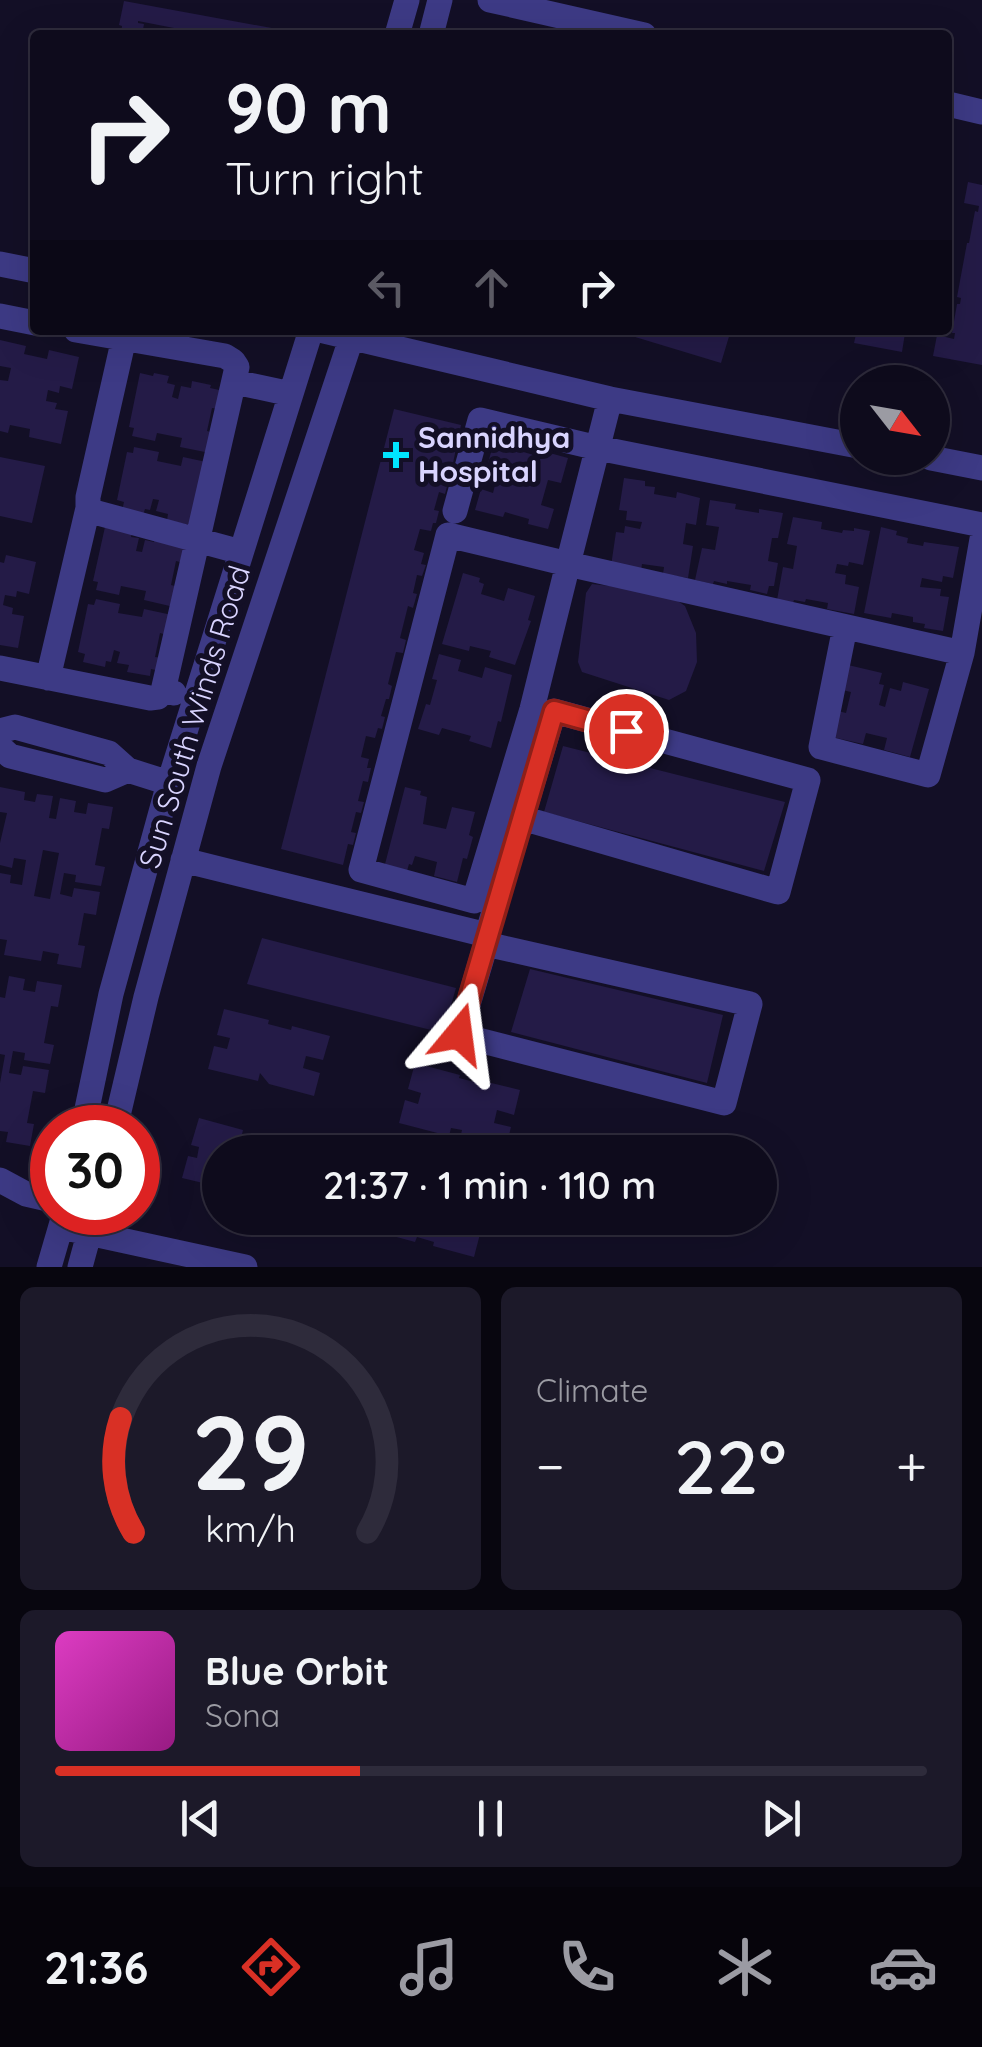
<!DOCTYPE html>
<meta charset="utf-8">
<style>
:root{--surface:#0e0b1c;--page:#1c1929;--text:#f1f3f6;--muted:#9b9ba3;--line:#2e2b3b;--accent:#d93025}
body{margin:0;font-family:Quicksand,sans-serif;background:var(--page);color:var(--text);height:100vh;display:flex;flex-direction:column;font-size:38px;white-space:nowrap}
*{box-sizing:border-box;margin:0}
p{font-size:32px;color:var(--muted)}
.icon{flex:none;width:55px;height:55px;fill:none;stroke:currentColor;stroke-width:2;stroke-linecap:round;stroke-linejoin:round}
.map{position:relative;height:1267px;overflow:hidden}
.side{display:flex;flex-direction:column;gap:20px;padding:20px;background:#08060f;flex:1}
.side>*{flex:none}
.guide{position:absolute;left:30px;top:30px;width:922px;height:305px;border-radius:10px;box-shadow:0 10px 40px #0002,0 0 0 2px var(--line);background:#0e0b1c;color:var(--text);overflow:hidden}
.needle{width:65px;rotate:121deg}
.buttons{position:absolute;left:840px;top:365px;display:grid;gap:20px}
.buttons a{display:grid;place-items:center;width:110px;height:110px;border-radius:50%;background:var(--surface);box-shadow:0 10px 40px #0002,0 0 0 2px var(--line);font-size:50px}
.speed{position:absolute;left:30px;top:1105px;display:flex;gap:20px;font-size:50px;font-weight:700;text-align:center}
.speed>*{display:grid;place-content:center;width:130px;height:130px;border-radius:50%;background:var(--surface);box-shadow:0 10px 40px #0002,0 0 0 2px var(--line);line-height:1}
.speed .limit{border:15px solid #d22;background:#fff;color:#111}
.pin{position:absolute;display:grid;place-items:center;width:85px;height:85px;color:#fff;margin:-42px;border:5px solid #fff;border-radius:50%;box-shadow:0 2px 10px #0007}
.me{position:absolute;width:110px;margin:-55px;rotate:16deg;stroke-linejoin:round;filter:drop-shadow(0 0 8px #0008)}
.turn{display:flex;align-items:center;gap:35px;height:210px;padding:0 30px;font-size:45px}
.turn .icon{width:130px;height:130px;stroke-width:2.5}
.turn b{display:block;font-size:70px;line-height:85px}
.lanes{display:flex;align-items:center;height:95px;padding:0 30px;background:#0003;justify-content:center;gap:50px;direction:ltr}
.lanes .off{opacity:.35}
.big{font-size:75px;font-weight:600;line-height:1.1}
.side .tile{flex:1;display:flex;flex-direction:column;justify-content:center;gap:15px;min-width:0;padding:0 35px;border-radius:15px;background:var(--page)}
.side .dial{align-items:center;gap:0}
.dial svg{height:260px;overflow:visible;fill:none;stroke:var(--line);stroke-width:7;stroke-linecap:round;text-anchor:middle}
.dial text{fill:var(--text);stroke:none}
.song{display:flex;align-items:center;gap:30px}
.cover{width:120px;height:120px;border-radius:15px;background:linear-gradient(135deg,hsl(310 70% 55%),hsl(310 70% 35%))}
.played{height:10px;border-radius:5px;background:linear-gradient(90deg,var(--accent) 35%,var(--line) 35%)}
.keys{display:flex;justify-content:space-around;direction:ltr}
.heat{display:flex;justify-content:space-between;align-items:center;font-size:55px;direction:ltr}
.side .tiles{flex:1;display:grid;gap:20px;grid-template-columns:1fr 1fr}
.tile:last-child{grid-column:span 2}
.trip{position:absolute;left:202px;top:1135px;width:575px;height:100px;border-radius:50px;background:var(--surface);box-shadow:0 10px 40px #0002,0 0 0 2px var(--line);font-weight:600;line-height:100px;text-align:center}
.tab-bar{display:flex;height:160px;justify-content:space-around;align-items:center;background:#06040b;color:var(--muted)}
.tab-bar .icon{width:70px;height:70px}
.tab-bar .on{color:var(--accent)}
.tab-bar b{font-size:45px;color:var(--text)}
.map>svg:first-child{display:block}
.building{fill:#241b47;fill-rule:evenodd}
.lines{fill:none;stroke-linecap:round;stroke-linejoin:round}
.minor{stroke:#3d3a85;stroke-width:25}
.route-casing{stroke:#8d1f18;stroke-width:25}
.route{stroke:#d93025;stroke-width:18}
.poi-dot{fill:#00e5ff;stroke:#130f26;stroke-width:4}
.labels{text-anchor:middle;stroke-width:10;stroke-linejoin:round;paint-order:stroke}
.poi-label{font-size:30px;font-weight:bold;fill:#d9d4ff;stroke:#130f26;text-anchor:start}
.street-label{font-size:30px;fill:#d9d4ff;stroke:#130f26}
</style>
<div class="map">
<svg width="982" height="1267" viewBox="0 0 982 1267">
<rect width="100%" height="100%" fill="#130f26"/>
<path class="building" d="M124,1L299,33V35H173L174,28L138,21V23L144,24L142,35H121L122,26L119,25Z
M968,182L982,185V365L933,356L937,335L954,339L955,333H952L957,304H960L961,298L957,297L967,243H969L975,211L978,212L979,206L964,203Z
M612,330H731L721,363Z
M857,330H892L905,333L902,352L854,343Z
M0,340L26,346L24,354L47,359L49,350L79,357L72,389L60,386L59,393L48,390L46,401L57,403L55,409L68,411L61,444L29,437L30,429L10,425L8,433L0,431V380L8,381L11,368L0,366Z
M140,373L153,376L154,373L169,376L167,383L175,385L172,397L178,399L181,386L191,388L192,381L211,385L210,388L224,391L220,409L212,408L207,431L214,433L210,453L180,447L182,438L157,433L155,441L132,436L134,428L129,427Z
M394,409L461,425L453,463L447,462L443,478L449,479L445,494L439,492L434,510L439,511L436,523H433L431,531L420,529L414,550L424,553L421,564L426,565L422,576L417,575L413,593L417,594L413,608L408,606L400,638L406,640L403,653L396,652L388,684L392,686L389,699H386L381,716L385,717L382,729L378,728L375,738L366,736L361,757L369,759L367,768H371L368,782L363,781L358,801L364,802L361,813L356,812L351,832L356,833L353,845L348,844L343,865L281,849Z
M495,438L521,445L520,451L544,458L546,452L568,458L561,483L548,480L541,505L554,509L548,529L528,524L529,519L505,512L503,517L475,510L481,489L493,493L500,466L488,463Z
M134,447L159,452L157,461L181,466L183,457L211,463L189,525L167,520L168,514L156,511L159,500L153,499L150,510L145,509L143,515L122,511L124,502L117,500L127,452L133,453Z
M0,457L45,466L32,523L0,516Z
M624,478L645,481V486L655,487L654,494L676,498L677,492L700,498L696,525L686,523L683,544L693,546L688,578L663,574L664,567L642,564L641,571L611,566L616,532L624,533L625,526L640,529L642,522L626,520L627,511L619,510Z
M710,500L736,504L735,509L759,513V509L783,513L778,538H772L768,561L778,563L774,586H769L767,594L750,590L751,585L727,581V584L714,581L713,584L695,580L702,548L715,550L719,527L706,525Z
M793,517L822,522L821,529L842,533L843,530L854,531V528L870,531L863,565L849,562L848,566L837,564L835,573L846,575L845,584L859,587L854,614L827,609L828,603L806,599L805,602L794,600L793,603L777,600L783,567L793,569L797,546L787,544Z
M105,527L133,529L131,537L139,538L136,551L142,552L145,540L154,542L156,534L188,544L184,563L176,561L171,585L179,587L174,607L144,600L146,591L121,586L119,595L96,590L98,582L93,581Z
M881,527L897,531L896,535L908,538L907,543L923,546L924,542L959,547L953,578L943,576L942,582L922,578L920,587L941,589L940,596L949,597L943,631L924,628L925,624L913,622V617L892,613L891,618L864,613Z
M6,555L36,562L29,594L17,591L16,597L5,595L3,605L13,608L12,614L24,616L18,648L0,645V562L4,563Z
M463,573L480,578L479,582L484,584L481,594L504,601L508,588L535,596L528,620L531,621L515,665L489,657L491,651L470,646L469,651L442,644Z
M592,584L665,592L685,606L696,633L697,662L686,691L669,700L582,672L578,662L586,593Z
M96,599L120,604L118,613L142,617L144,609L172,615L167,635L160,633L155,657L163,658L160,671L151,669L150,676L127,672L129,665L117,663L120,652L114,650L111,662L106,661L105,667L83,662L85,654L78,652L88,604L94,605Z
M439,654L461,660L458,671L482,678L485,667L512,675L501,722L498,721L491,748L469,741L471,736L442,728L439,735L418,729L426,704L430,705L437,680L432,679Z
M848,665L882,673L879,684L884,685L879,705L885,707L890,688L901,691L903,682L929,689L910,757L884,750L887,738L866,733L863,744L832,737L838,711L846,713L851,692L842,690Z
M563,746L785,802L764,871L544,812Z
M0,787L25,792L24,800L35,802L37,794L53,796L49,818L56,819L60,798L76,801L74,812L86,814L88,803L113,807L109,829L102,828L95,865L105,867L101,886L75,882L76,875L64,873L60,894L72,897L74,888L100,892L96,915L84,913L78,945L85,946L81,968L57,964L59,954L43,951L41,961L4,955L7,940L0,939V873L11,875L10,883L22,885L26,860L14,858L12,868L0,865V843L7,813L0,812ZM43,850L59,853L50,899L34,896Z
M405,787L421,791L420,795L427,797L423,824L446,829L452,807L475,812L469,835L473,837L467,859L463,858L457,882L434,876L437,862L415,856L412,865L409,864L407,871L384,868Z
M262,938L456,988L443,1033L247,984Z
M530,969L723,1015L707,1083L511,1032Z
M9,976L25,979L23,990L35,992L37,981L62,985L58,1007L51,1006L44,1043L54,1045L50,1064L24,1060L25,1053L13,1051L9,1073L21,1075L23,1066L49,1070L45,1093L33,1091L27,1123L34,1124L30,1146L6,1142L8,1132L0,1131V1083L5,1055L0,1054V997L5,998Z
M224,1009L269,1020L268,1024L291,1030L292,1026L330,1036L323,1060L306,1056L303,1068L320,1073L314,1096L269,1084L260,1073L258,1081L208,1069L214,1046L227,1049L230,1038L217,1035Z
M415,1063L460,1075L459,1078L482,1084L483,1081L520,1090L514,1115L497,1110L494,1123L511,1127L505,1151L460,1139L462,1130L451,1128L449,1136L399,1123L405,1100L418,1104L421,1093L408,1089Z
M199,1118L243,1130L240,1143L253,1146L257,1133L301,1145L299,1152H220V1187L182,1178L188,1156L197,1158L199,1147L191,1145Z
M374,1218H467L464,1229L480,1234L474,1257L433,1246L434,1242L417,1237L415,1242L371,1230Z"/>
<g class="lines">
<path class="minor" d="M490,0L644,35
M397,35L407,0
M431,35L440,0
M948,104L982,112
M0,264L35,271
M0,316L35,323
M76,330L225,356L233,361L237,367L163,691
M320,330L610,399L858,446
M235,382L291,394
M610,399L568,564L962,653L982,539
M931,458L982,468
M88,508L94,512L241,552
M455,511L480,420L598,448L982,525
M448,535L568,564L532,709L474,901L361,870Z
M845,627L821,747L928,775L962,653
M0,668L150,698L158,697L163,691L174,693
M48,678L88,508V497L124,338
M0,731L15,727L109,753L128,770L169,783
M0,747L10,756L105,780L128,770
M183,860L487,935
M486,944L459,1035L724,1103L750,1004L486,944L487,935L554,711L808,780L778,892L522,818
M83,1128L111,994L169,783L311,330
M115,1128L146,997L209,766L354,330
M0,1180L26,1194L52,1200
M61,1227L245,1267
M49,1267L65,1212
M80,1267L95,1212"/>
</g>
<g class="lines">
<defs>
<path id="route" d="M459,1034L554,711L626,731"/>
</defs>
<use href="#route" class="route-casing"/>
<use href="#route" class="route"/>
</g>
<path class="poi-dot" d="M391 440h10v10h10v10h-10v10h-10v-10h-10v-10h10z"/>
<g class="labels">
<g class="poi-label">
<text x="418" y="448">Sannidhya<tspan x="418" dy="34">Hospital</tspan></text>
</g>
<g class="street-label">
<text transform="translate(195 717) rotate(-73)" y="10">Sun South Winds Road</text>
</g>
</g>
</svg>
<div class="buttons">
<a><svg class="needle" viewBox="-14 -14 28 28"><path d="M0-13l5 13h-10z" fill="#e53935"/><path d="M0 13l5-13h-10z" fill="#9b9ba3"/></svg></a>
</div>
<div class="speed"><div class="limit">30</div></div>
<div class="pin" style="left:626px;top:731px;background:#d93025"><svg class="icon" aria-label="arrive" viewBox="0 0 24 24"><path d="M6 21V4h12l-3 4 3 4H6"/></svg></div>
<svg class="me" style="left:459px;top:1034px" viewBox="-20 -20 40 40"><path d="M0-17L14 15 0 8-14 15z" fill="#d93025" stroke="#fff" stroke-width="4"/></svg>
<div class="trip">21:37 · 1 min · 110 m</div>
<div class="guide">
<div class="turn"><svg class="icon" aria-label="right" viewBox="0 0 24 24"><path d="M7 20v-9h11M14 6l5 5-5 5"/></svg><div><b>90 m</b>Turn right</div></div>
<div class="lanes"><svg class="icon off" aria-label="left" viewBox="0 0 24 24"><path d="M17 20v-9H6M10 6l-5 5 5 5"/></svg><svg class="icon off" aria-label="ahead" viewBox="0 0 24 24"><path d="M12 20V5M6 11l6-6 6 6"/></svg><svg class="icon" aria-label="right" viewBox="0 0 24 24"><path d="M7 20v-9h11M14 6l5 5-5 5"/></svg></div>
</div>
</div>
<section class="side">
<div class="tiles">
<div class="tile dial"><svg viewBox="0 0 100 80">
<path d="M14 69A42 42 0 1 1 86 69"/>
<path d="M14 69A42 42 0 0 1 10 34" stroke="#d93025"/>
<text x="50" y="56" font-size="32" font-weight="700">29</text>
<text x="50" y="72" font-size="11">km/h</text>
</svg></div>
<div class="tile"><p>Climate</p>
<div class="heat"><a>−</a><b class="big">22°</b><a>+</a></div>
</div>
<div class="tile">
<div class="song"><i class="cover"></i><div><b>Blue Orbit</b><p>Sona</p></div></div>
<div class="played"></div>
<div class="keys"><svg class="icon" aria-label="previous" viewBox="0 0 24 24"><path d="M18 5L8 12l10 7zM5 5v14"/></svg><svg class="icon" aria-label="pause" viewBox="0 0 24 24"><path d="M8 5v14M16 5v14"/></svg><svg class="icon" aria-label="next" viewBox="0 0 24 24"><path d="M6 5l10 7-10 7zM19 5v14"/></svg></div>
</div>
</div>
</section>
<nav class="tab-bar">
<b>21:36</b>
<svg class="icon on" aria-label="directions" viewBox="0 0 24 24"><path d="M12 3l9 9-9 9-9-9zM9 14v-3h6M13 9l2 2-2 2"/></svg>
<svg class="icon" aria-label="music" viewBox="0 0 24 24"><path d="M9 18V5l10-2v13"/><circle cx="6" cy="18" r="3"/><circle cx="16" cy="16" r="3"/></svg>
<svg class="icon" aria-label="phone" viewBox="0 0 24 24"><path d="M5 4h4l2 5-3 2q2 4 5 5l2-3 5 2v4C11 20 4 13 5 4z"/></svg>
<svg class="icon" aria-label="climate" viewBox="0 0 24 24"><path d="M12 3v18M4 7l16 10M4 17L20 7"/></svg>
<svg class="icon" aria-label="car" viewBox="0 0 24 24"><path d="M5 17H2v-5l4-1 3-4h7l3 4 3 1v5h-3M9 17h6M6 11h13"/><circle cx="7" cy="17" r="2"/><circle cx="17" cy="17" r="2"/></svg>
</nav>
